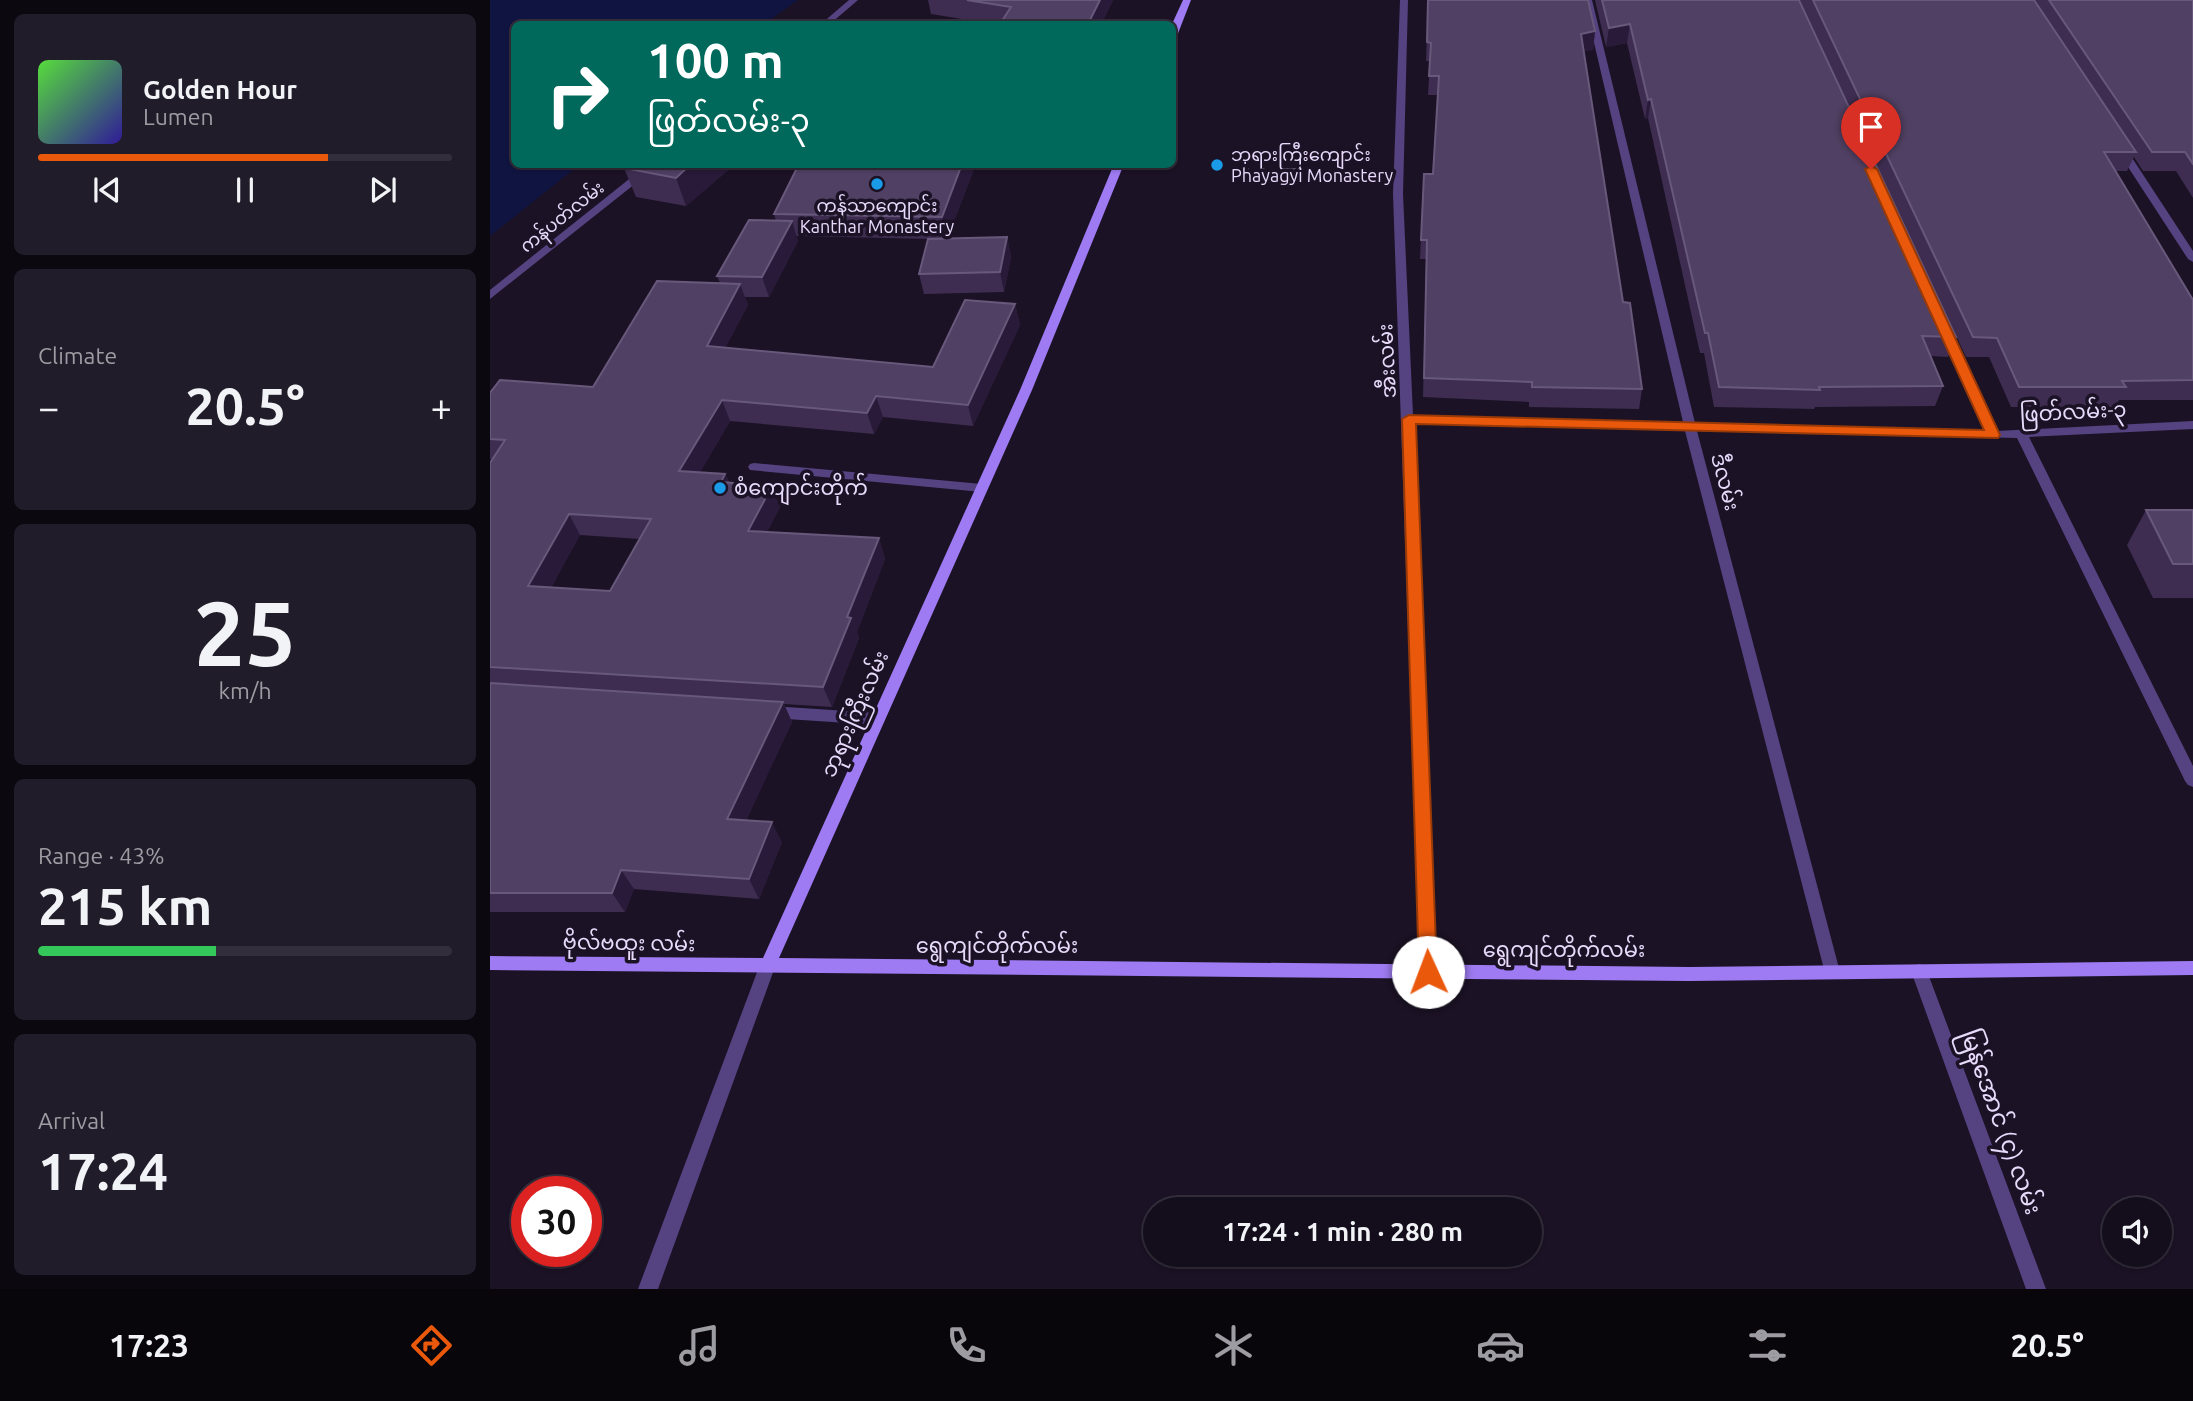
<!DOCTYPE html>
<meta charset="utf-8">
<style>
:root{--surface:#140e1c;--page:#211c29;--text:#f1f3f6;--muted:#9d9ca3;--line:#332e3b;--accent:#ea580c}
body{margin:0;font-family:Ubuntu,"Noto Sans Myanmar",sans-serif;background:var(--page);color:var(--text);height:100vh;display:flex;flex-direction:column;font-size:26px;white-space:nowrap}
*{box-sizing:border-box;margin:0}
p{font-size:23px;color:var(--muted)}
.icon{flex:none;width:38px;height:38px;fill:none;stroke:currentColor;stroke-width:2;stroke-linecap:round;stroke-linejoin:round}
.map{position:relative;flex:1;overflow:hidden}
.panel{display:flex;flex-direction:column;gap:14px;padding:14px;background:#0b080f;width:490px}
.panel>*{flex:none}
.hud{position:absolute;left:21px;top:21px;width:665px;height:147px;border-radius:10px;box-shadow:0 2px 5px #0004,0 0 0 2px var(--line);background:#00695c;color:#fff;overflow:hidden}
.fabs{position:absolute;left:1612px;top:1197px;display:grid;gap:14px}
.fabs a{display:grid;place-items:center;width:70px;height:70px;border-radius:50%;background:var(--surface);box-shadow:0 2px 5px #0004,0 0 0 2px var(--line);font-size:35px}
.speed{position:absolute;left:21px;top:1176px;display:flex;gap:14px;font-size:35px;font-weight:700;text-align:center}
.speed>*{display:grid;place-content:center;width:91px;height:91px;border-radius:50%;background:var(--surface);box-shadow:0 2px 5px #0004,0 0 0 2px var(--line);line-height:1}
.speed .limit{border:10px solid #d22;background:#fff;color:#111}
.pin{position:absolute;display:grid;place-items:center;width:60px;height:60px;color:#fff;margin:-72px -30px;border-radius:50% 50% 50% 0;rotate:-45deg;box-shadow:0 0 7px #0007}
.pin .icon{rotate:45deg}
.me{position:absolute;width:77px;margin:-38px;rotate:358deg;stroke-linejoin:round;filter:drop-shadow(0 0 5px #0008)}
.turn{display:flex;align-items:center;gap:24px;height:147px;padding:0 21px;font-size:32px}
.turn .icon{width:91px;height:91px;stroke-width:2.5}
.turn b{display:block;font-size:49px;line-height:60px}
.big{font-size:52px;font-weight:700;line-height:1.1}
.panel .card{flex:1;display:flex;flex-direction:column;justify-content:center;gap:10px;min-width:0;padding:0 24px;border-radius:10px;background:var(--page)}
.panel .dial{align-items:center;gap:0}
.dial b{font-size:91px;line-height:1}
.song{display:flex;align-items:center;gap:21px}
.cover{width:84px;height:84px;border-radius:10px;background:linear-gradient(135deg,hsl(110 70% 55%),hsl(250 70% 35%))}
.played{height:7px;border-radius:4px;background:linear-gradient(90deg,var(--accent) 70%,var(--line) 70%)}
.keys{display:flex;justify-content:space-around;direction:ltr}
.heat{display:flex;justify-content:space-between;align-items:center;font-size:38px;direction:ltr}
.charge{height:10px;border-radius:5px;background:linear-gradient(90deg,#34c759 43%,var(--line) 0)}
.trip{position:absolute;left:653px;top:1197px;width:399px;height:70px;border-radius:35px;background:var(--surface);box-shadow:0 2px 5px #0004,0 0 0 2px var(--line);font-weight:700;line-height:70px;text-align:center}
.dock{display:flex;height:112px;justify-content:space-around;align-items:center;background:#08060b;color:var(--muted)}
.dock .icon{width:49px;height:49px}
.dock .current{color:var(--accent)}
.dock b{font-size:32px;color:var(--text)}
main{display:flex;flex:1;min-height:0}
.map>svg:first-child{display:block}
.water{fill:#101440}
.lines{fill:none;stroke-linecap:round;stroke-linejoin:round}
.service{fill:#554280;fill-rule:evenodd}
.minor{fill:#554280;fill-rule:evenodd}
.tertiary{fill:#554280;fill-rule:evenodd}
.secondary{fill:#9e7bf2;fill-rule:evenodd}
.wall{fill:#3e2d51;fill-rule:evenodd}
.shaded-wall{fill:#281a38}
.building{fill:#504063;stroke:#68587b;stroke-width:2;fill-rule:evenodd}
.route{fill:#ea580c;stroke:#983908;stroke-width:2}
.poi-dot{fill:#1a9be8;stroke:#1b1225;stroke-width:2.5}
.labels{text-anchor:middle;stroke-width:7;stroke-linejoin:round;paint-order:stroke}
.far-poi-label{font-size:18px;fill:#e7dafb;stroke:#1b1225;text-anchor:start}
.far-street-label{font-size:18px;fill:#e7dafb;stroke:#1b1225}
.street-label{font-size:21px;fill:#e7dafb;stroke:#1b1225}
.poi-label{font-size:21px;fill:#e7dafb;stroke:#1b1225;text-anchor:start}
.near-street-label{font-size:24px;fill:#e7dafb;stroke:#1b1225}
</style>
<main>
<section class="panel">
<div class="card">
<div class="song"><i class="cover"></i><div><b>Golden Hour</b><p>Lumen</p></div></div>
<div class="played"></div>
<div class="keys"><svg class="icon" aria-label="previous" viewBox="0 0 24 24"><path d="M18 5L8 12l10 7zM5 5v14"/></svg><svg class="icon" aria-label="pause" viewBox="0 0 24 24"><path d="M8 5v14M16 5v14"/></svg><svg class="icon" aria-label="next" viewBox="0 0 24 24"><path d="M6 5l10 7-10 7zM19 5v14"/></svg></div>
</div>
<div class="card"><p>Climate</p>
<div class="heat"><a>−</a><b class="big">20.5°</b><a>+</a></div>
</div>
<div class="card dial"><b>25</b><p>km/h</p></div>
<div class="card"><p>Range · 43%</p><b class="big">215 km</b><div class="charge"></div></div>
<div class="card"><p>Arrival</p><b class="big">17:24</b></div>
</section>
<div class="map">
<svg width="1703" height="1289" viewBox="0 0 1703 1289">
<rect width="100%" height="100%" fill="#1b1225"/>
<path class="water" d="M0,0H308L274,24H24V164L89,165L0,236Z"/>
<g class="lines">
<path class="service" d="M264,463L492,484L498,488L492,492L260,470L258,467L260,464Z"/>
<path class="minor" d="M359,0H368L340,24H331Z
M910,0H918L913,194L923,415L1193,422L1094,0H1102L1205,423L1495,431L1449,329L1455,325L1461,329L1507,431L1703,421V429L1539,437L1703,766V787L1698,785L1695,781L1527,438L1207,431L1350,972L1348,977L1342,979L1336,977L1195,431L923,423L946,972L944,977L938,979L932,977L930,972L903,194Z
M1630,144L1635,147L1703,251V262L1698,259L1625,147Z
M158,164H170L0,299V290Z
M281,706L388,713L393,715L395,719L393,723L388,725L281,718L276,716L274,712L276,708Z
M1429,964L1435,966L1437,971L1556,1289H1536L1421,971L1423,966Z"/>
<path class="tertiary" d="M277,960L283,962L285,967L168,1289H148L269,967L271,962Z"/>
<path class="secondary" d="M693,0H701L687,36L682,39V24Z
M624,164H634L542,390L289,958L1199,967L1703,961V975L1199,981L0,970V956L273,958L530,390Z"/>
</g>
<path class="wall" d="M438,0H623L611,24H503L441,14Z
M938,0L1105,31L1103,50L1094,51L1133,302L1152,389L1149,409L1039,407V402L933,397L936,259H930L934,174H943L948,95H938L940,61H936Z
M1105,0H1309L1466,337L1458,357L1440,356L1453,386L1445,406L1325,407L1324,409L1224,407L1214,353H1210L1158,118L1155,119L1137,43L1116,47Z
M1310,0H1703V198L1686,171H1653L1644,157L1637,171H1625L1703,300V400H1629L1626,407H1521L1499,357H1476Z
M139,164H245L196,206L146,197L134,168Z
M309,164H486L457,239L517,237L521,257L514,292L434,294L429,274L443,239L306,236L308,241L279,297H255L258,305L235,348L443,367L525,304L530,325L483,426L393,417L384,434L240,421L210,472L235,474L239,482L282,486L290,507L277,532L389,538L395,559L367,632L369,638L342,707L294,704L302,722L256,820L292,842L269,899L144,889L135,912H0V463L3,459H0V393L103,387L230,283L227,276L286,221L284,214ZM90,535L150,539L120,591L61,587Z
M1656,510H1703V598H1663L1637,545Z"/>
<path class="shaded-wall" d="M610,0H623L611,24H598Z
M1140,24L1137,43L1116,47L1119,28Z
M1105,31L1103,50L1089,52L1091,34Z
M1161,99L1158,118L1155,119L1158,100Z
M201,164H245L196,206L186,178Z
M472,164H486L457,239L452,217Z
M302,221L308,241L279,297L272,277Z
M517,237L521,257L514,292L510,272Z
M250,284L258,305L225,367L217,346Z
M525,304L530,325L483,426L478,405Z
M386,396L393,417L384,434L377,413Z
M232,400L240,421L199,492L189,471Z
M235,474L244,495L231,482Z
M282,486L290,507L267,552L258,531Z
M79,514L90,535L51,607L38,586Z
M389,538L395,559L367,632L369,638L342,707L333,687L357,617Z
M293,702L302,722L248,839L237,819Z
M282,822L292,842L269,899L259,879Z
M131,870L144,889L135,912L122,893Z"/>
<path class="building" d="M477,0H610L598,24H510L521,7Z
M938,0H1098L1105,31L1091,34L1133,302L1140,303L1152,389L1042,387V382L934,378L937,240H931L934,174H943L949,76H939L941,43L937,42Z
M1112,0H1309L1466,337L1432,336L1453,386L1329,387L1330,390L1229,387L1218,333H1215L1161,99L1158,100L1140,24L1119,28Z
M1323,0H1544L1646,152H1614L1703,300V380L1632,381L1636,387H1529L1507,338L1483,337Z
M1559,0H1703V164L1695,152H1662Z
M139,164H201L186,178L134,168Z
M309,164H472L452,217L284,214Z
M259,220L302,221L272,277L227,276Z
M517,237L510,272L429,274L438,239Z
M167,281L250,284L217,346L443,367L475,300L525,304L478,405L386,396L377,413L232,400L189,471L235,474L231,482L282,486L258,531L389,538L357,617L361,618L333,687L0,667V463L15,440L0,439V393L10,380L103,387ZM79,514L161,519L120,591L38,586Z
M1656,510H1703V564H1683Z
M0,683L293,702L237,819L282,822L259,879L131,870L122,893H0Z"/>
<path class="route" d="M1381,166L1387,169L1510,435L1508,438L926,424L947,972L945,978L938,981L931,978L929,972L912,419L919,415L1494,430L1375,169Z"/>
<g class="poi-dot">
<circle cx="727" cy="165" r="7"/>
<circle cx="387" cy="184" r="7"/>
<circle cx="230" cy="488" r="7"/>
</g>
<g class="labels">
<g class="far-poi-label">
<text x="741" y="161">ဘုရားကြီးကျောင်း<tspan x="741" dy="21">Phayagyi Monastery</tspan></text>
<text x="387" y="212" text-anchor="middle">ကန်သာကျောင်း<tspan x="387" dy="21">Kanthar Monastery</tspan></text>
</g>
<g class="far-street-label">
<text transform="translate(72 217) rotate(-39)" y="6">ကန်ပတ်လမ်း</text>
</g>
<g class="street-label">
<text transform="translate(897 361) rotate(-93)" y="7">အီးလမ်း</text>
<text transform="translate(1583 412) rotate(-3)" y="7">ဖြတ်လမ်း-၃</text>
<text transform="translate(1235 482) rotate(75)" y="7">ဒီလမ်း</text>
<text transform="translate(365 714) rotate(-66)" y="7">ဘုရားကြီးလမ်း</text>
<text transform="translate(139 943) rotate(1)" y="7">ဗိုလ်ဗထူး လမ်း</text>
<text x="507" y="953">ရွေကျင်တိုက်လမ်း</text>
<text x="1074" y="957">ရွေကျင်တိုက်လမ်း</text>
</g>
<g class="poi-label">
<text x="244" y="495">စံကျောင်းတိုက်</text>
</g>
<g class="near-street-label">
<text transform="translate(1511 1122) rotate(70)" y="8">မြန်အောင် (၄) လမ်း</text>
</g>
</g>
</svg>
<div class="fabs">
<a><svg class="icon" aria-label="sound" viewBox="0 0 24 24"><path d="M4 9h4l5-4v14l-5-4H4zM17 9q2 3 0 6"/></svg></a>
</div>
<div class="speed"><div class="limit">30</div></div>
<div class="pin" style="left:1381px;top:169px;background:#d93025"><svg class="icon" aria-label="arrive" viewBox="0 0 24 24"><path d="M6 21V4h12l-3 4 3 4H6"/></svg></div>
<svg class="me" style="left:938px;top:972px" viewBox="-20 -20 40 40"><circle r="19" fill="#fff"/><path d="M0-13L10 11 0 6-10 11z" fill="#ea580c"/></svg>
<div class="trip">17:24 · 1 min · 280 m</div>
<div class="hud">
<div class="turn"><svg class="icon" aria-label="right" viewBox="0 0 24 24"><path d="M7 20v-9h11M14 6l5 5-5 5"/></svg><div><b>100 m</b>ဖြတ်လမ်း-၃</div></div>
</div>
</div>
</main>
<nav class="dock">
<b>17:23</b>
<svg class="icon current" aria-label="directions" viewBox="0 0 24 24"><path d="M12 3l9 9-9 9-9-9zM9 14v-3h6M13 9l2 2-2 2"/></svg>
<svg class="icon" aria-label="music" viewBox="0 0 24 24"><path d="M9 18V5l10-2v13"/><circle cx="6" cy="18" r="3"/><circle cx="16" cy="16" r="3"/></svg>
<svg class="icon" aria-label="phone" viewBox="0 0 24 24"><path d="M5 4h4l2 5-3 2q2 4 5 5l2-3 5 2v4C11 20 4 13 5 4z"/></svg>
<svg class="icon" aria-label="climate" viewBox="0 0 24 24"><path d="M12 3v18M4 7l16 10M4 17L20 7"/></svg>
<svg class="icon" aria-label="car" viewBox="0 0 24 24"><path d="M5 17H2v-5l4-1 3-4h7l3 4 3 1v5h-3M9 17h6M6 11h13"/><circle cx="7" cy="17" r="2"/><circle cx="17" cy="17" r="2"/></svg>
<svg class="icon" aria-label="filters" viewBox="0 0 24 24"><path d="M4 7h16M4 17h16"/><circle cx="9" cy="7" r="2"/><circle cx="15" cy="17" r="2"/></svg>
<b>20.5°</b>
</nav>
